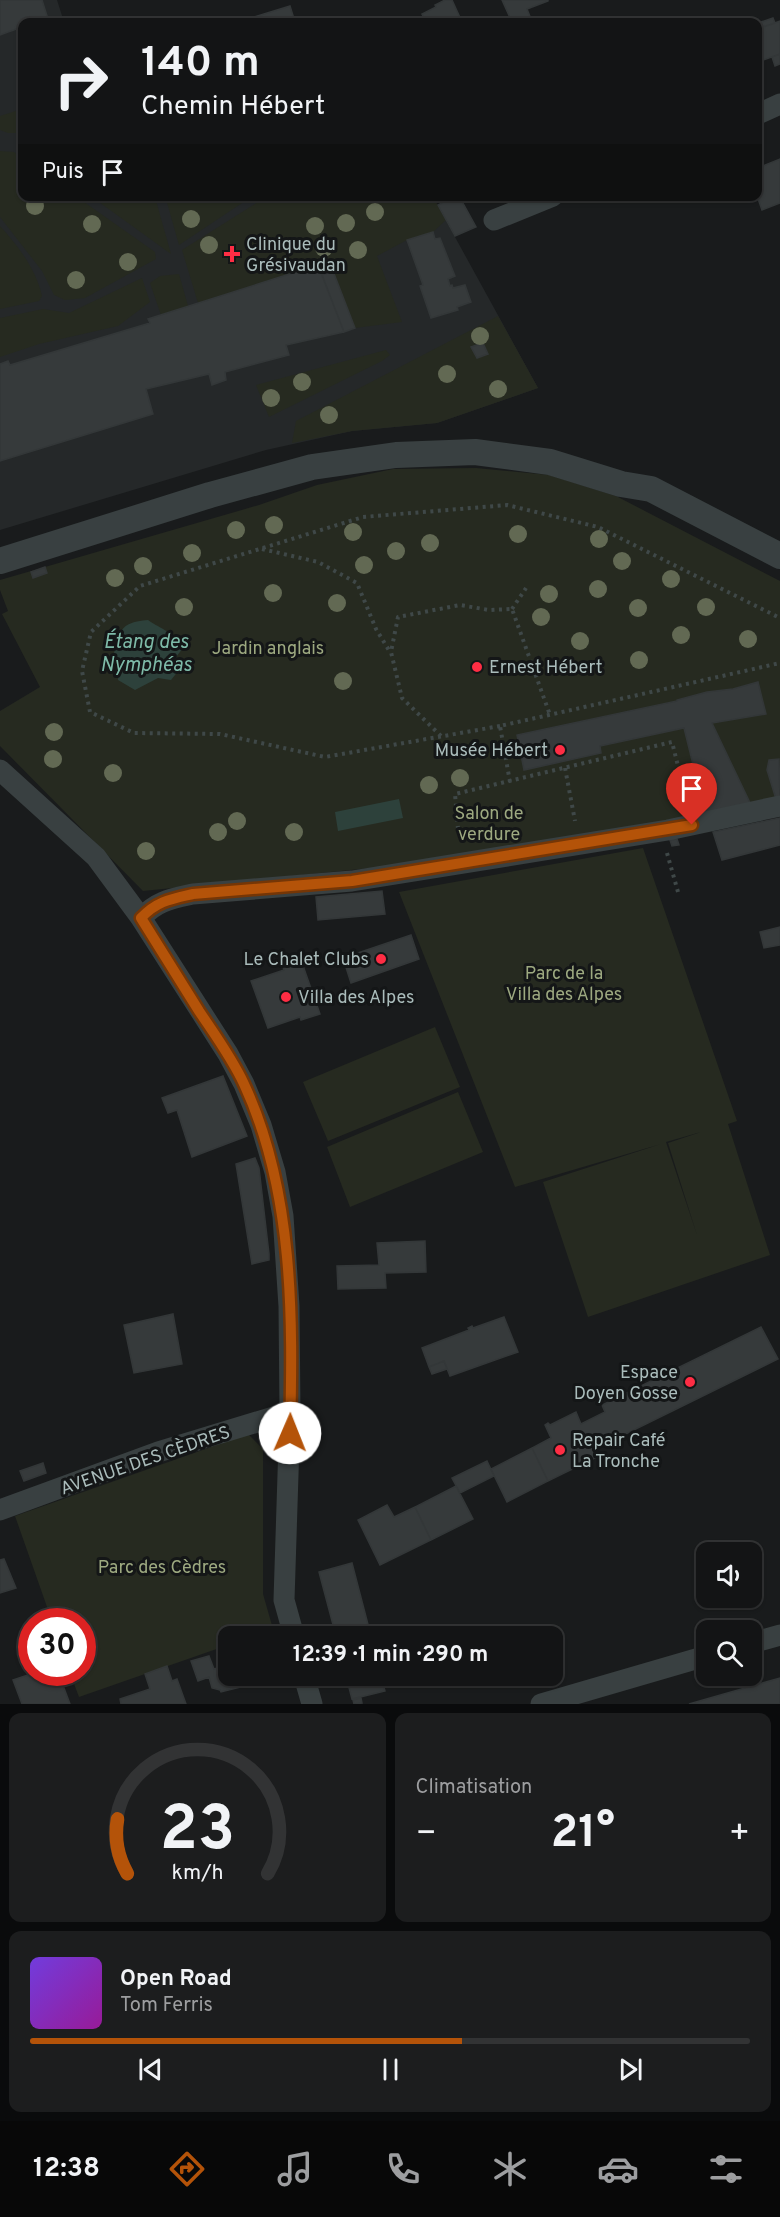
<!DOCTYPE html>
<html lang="fr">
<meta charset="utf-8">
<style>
:root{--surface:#131415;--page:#1c1d1e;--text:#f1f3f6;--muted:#9d9ea0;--line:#323334;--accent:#b45309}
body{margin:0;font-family:Overpass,sans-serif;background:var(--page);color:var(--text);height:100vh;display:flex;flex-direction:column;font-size:22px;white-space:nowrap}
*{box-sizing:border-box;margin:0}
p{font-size:20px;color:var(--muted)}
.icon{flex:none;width:33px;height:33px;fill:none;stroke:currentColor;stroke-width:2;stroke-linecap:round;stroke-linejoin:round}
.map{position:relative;height:1704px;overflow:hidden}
.drawer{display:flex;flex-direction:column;gap:9px;padding:9px;background:#0a0b0c;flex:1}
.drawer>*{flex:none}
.guide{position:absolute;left:18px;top:18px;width:744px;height:183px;border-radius:12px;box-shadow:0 2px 4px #0004,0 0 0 2px var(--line);background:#131415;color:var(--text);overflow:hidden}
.buttons{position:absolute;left:696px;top:1542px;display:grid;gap:12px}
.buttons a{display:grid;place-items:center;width:66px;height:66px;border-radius:12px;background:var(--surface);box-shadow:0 2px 4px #0004,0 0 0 2px var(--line);font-size:30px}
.speed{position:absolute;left:18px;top:1608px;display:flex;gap:12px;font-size:30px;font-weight:700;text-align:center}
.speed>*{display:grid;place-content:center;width:78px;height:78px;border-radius:50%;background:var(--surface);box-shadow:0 2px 4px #0004,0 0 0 2px var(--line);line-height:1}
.speed .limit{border:9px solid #d22;background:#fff;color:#111}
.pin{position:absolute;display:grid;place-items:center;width:51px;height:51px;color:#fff;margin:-62px -26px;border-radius:50% 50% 50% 0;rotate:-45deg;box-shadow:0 0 6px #0007}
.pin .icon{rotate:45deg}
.me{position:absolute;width:66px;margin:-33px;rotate:1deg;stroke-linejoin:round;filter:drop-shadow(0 0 4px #0008)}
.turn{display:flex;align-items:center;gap:21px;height:126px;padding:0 24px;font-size:27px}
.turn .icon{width:78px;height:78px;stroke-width:2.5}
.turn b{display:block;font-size:42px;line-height:51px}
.then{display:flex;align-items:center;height:57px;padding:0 24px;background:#0003;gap:12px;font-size:22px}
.big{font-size:45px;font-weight:700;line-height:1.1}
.drawer .tile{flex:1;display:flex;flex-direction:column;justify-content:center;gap:9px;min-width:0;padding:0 21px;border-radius:12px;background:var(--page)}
.drawer .dial{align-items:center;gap:0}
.dial svg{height:156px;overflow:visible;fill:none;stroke:var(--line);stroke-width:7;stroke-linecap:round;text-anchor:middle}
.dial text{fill:var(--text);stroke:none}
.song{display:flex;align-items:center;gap:18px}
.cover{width:72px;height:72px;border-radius:9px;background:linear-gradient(135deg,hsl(260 70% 55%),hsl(300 70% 35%))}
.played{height:6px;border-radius:3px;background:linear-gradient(90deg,var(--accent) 60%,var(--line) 60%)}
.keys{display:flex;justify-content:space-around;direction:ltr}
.heat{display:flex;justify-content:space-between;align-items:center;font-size:33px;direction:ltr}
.drawer .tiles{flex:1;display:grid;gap:9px;grid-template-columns:1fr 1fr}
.tile:last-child{grid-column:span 2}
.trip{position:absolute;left:218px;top:1626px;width:345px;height:60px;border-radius:12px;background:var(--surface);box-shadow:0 2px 4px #0004,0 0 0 2px var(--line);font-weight:700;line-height:60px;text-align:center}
.dock{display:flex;height:96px;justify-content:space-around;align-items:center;background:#080808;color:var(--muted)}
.dock .icon{width:42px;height:42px}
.dock .current{color:var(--accent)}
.dock b{font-size:27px;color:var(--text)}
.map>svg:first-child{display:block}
.built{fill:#252829}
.green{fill:#262a20;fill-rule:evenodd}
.water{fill:#2d413b}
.building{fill:#363a3b;stroke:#333738;stroke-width:1.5}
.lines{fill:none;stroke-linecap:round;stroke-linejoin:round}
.path{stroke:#3f4848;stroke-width:4;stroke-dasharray:3 4.5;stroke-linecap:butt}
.minor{stroke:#394041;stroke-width:21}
.tertiary{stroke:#394041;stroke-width:26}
.tree{fill:#626953}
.route-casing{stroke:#753606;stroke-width:15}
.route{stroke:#b45309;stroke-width:10}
.poi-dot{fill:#ff2d44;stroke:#141617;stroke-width:2}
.labels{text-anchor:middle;stroke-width:6;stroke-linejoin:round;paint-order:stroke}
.poi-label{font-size:18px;fill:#aabcbb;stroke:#141617;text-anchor:start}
.park-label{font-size:18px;fill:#9da980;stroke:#141617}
.street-label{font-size:18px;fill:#aabcbb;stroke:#141617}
.water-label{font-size:20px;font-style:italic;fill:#7ebaa8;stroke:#141617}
</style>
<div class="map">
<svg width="780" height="1704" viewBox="0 0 780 1704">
<rect width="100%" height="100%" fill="#191b1c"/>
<path class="built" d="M0,0H57L64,22H22V196L433,197L538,388L437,423L352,431L266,450L0,530Z"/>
<path class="green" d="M22,109V133H8L0,130V116Z
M0,151L14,152L22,158V196L77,197L155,252L156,259L85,298L65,300L54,295L42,271L0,217Z
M177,196H251V197L179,245L166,199Z
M92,197H155L171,254Z
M266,197H433L446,220L433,232L407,240L377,256L402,322L355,328L333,271L322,275L318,266L198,303L182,250Z
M0,226C18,246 36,269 42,296L39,301L0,309Z
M179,274L188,306L161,315L150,283L160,276Z
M142,278L150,302L118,326L39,344L0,357V318L43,309L69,313Z
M498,316L538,388L437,423L352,431L292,443L296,421Z
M386,350L390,355L382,361L269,417L256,385Z
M476,468L549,475L616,496L780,581V796L697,816L440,861L143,891L0,746V711L40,687L2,614L8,611L0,590V580L259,505L317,485L393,469Z
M643,848L737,1121L728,1124L770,1255L588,1317L543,1182L661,1144L515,1187L399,892ZM701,1132L668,1143L697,1235L666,1142Z
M435,1027L460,1087L328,1141L303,1082Z
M458,1092L483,1152L350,1207L327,1147Z
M248,1434L263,1449V1594L273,1629L251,1636H228V1645L79,1697L70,1673L82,1672V1622L52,1621L15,1516Z"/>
<path class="water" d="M148,620C161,629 175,633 183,648L176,657L179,670L171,680L158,678L135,690L118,680L119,666L113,658C119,632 119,622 148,620Z
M399,799L403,818L338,831L335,812Z"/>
<path class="building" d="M0,0H42L48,19L37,22H22V27L0,35Z
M445,0H452L462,22H426L422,14L436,7L435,5Z
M502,0H548V1L527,9L531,19L521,22H512Z
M290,6L295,22H256L254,17Z
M773,18L775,23L763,27L761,22Z
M780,21V54L758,62V29Z
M780,54V64L775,66L772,57Z
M780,159V203L762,210L757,196L758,168Z
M454,196H459L476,227L455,236L438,205Z
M433,232L435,239L440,238L455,276L448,279L450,286L452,285L453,288L465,285L471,302L457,307L458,310L431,318L420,286L423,285L407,240Z
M318,265L344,332L286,345L289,355L225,372L226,380L212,385L209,374L146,389L153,414L0,461V364L8,361L10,365L150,323L148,319Z
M333,271L355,328L344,332L322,275Z
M483,343L488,354L477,358L471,347Z
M45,567L47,573L33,578L31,572Z
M758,682L766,714L712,723L751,805L705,813L684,728L600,746L601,753L524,770L517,735L677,701V700L707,692L733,689Z
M779,759L780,798L776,799L767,770L769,760Z
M780,818V845L722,860L713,832Z
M677,839L679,845L672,846L670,840Z
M382,891L385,914L318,920L316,897Z
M780,927V945L764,948L760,932Z
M411,935L419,959L351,983L343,958Z
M301,960L320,1014L301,1020L300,1017L268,1028L251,981L284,970L283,967Z
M223,1076L247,1136L192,1157L177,1110L168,1113L162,1098Z
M255,1158L259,1168L269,1254V1260L252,1264L236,1164Z
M425,1241L426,1272L385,1273L386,1288L338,1289L337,1266L379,1265L377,1243Z
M173,1314L182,1364L134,1373L124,1325Z
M504,1317L518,1352L450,1376L444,1361L429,1367L422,1348L469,1330L468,1328L472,1326L473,1328Z
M761,1327L778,1359L595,1449L599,1456L548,1481L532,1448L551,1438L545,1425L548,1423L550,1425L576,1412L581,1424L605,1412L602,1405Z
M444,1361L447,1369L432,1374L429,1367Z
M532,1448L548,1481L507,1502L491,1469Z
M487,1461L494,1476L460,1493L452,1478Z
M43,1463L46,1473L24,1481L20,1471Z
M456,1486L473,1519L431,1540L415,1507Z
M387,1505L394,1517L415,1507L431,1540L380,1565L358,1520Z
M4,1559L16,1588L0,1593V1560Z
M352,1563L371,1636H336L319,1572Z
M209,1656L214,1669L228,1665V1676H251L253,1684L221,1692L220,1690L212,1688L209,1677L198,1681L191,1661Z
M167,1666L172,1681L177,1679L186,1704H121L120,1699L150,1689L145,1674Z
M37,1672H58L70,1704H22L13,1680Z
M346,1676H381L385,1691L352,1699Z
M780,1678V1704H689Z
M361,1698L362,1703L354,1704L353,1700Z"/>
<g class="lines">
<path class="path" d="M262,549L318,562L357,583L376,629L390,652
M512,609L526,588
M500,726L325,757L220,734L134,733L90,712L82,671L91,632L140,586L363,517L507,505L598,527L780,618
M441,736L402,698L391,652L398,617L460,605L489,610L512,609L550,715
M565,768L575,821
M678,769L693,766
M510,782L500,726L780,663
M458,829L455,794L672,742L687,802
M667,853L678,892"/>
<path class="minor" d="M758,114L780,104
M494,220L553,196
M0,770L96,857L141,918L228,1054L244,1084L261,1125L275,1172L283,1216L289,1306L290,1412L284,1600L294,1636
M141,918C157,901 170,899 193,894L352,881L668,830L780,806
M0,1510L158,1452L290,1412
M752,1643L780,1635
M304,1676L312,1704
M541,1704L706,1656"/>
<path class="tertiary" d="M0,561L210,495L312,467L396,455L475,452L550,462L621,484L651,489L780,556"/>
</g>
<g class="tree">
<circle cx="35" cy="206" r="9"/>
<circle cx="375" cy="212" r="9"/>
<circle cx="191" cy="219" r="9"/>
<circle cx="346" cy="223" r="9"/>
<circle cx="92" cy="224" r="9"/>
<circle cx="315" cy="226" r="9"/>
<circle cx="209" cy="245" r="9"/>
<circle cx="324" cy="248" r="9"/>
<circle cx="358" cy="250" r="9"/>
<circle cx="128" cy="262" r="9"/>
<circle cx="76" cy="280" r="9"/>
<circle cx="480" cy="336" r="9"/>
<circle cx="447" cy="374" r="9"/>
<circle cx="302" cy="382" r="9"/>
<circle cx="498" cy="389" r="9"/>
<circle cx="271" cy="398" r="9"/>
<circle cx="329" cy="415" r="9"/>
<circle cx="274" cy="525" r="9"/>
<circle cx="236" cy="530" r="9"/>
<circle cx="353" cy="532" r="9"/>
<circle cx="518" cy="534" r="9"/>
<circle cx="599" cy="539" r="9"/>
<circle cx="430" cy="543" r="9"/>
<circle cx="396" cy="551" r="9"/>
<circle cx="192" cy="553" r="9"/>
<circle cx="622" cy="561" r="9"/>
<circle cx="364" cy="565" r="9"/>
<circle cx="143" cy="566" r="9"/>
<circle cx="115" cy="578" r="9"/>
<circle cx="671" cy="579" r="9"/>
<circle cx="598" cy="589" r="9"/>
<circle cx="273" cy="593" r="9"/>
<circle cx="549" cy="594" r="9"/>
<circle cx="337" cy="603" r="9"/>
<circle cx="184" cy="607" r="9"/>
<circle cx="706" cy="607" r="9"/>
<circle cx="638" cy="608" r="9"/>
<circle cx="541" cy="617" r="9"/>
<circle cx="681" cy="635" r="9"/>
<circle cx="748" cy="639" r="9"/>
<circle cx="580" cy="641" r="9"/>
<circle cx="639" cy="660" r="9"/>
<circle cx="343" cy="681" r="9"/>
<circle cx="54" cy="732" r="9"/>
<circle cx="53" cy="759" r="9"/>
<circle cx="113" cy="773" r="9"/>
<circle cx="460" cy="778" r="9"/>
<circle cx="429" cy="785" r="9"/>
<circle cx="237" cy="821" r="9"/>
<circle cx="218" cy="832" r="9"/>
<circle cx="294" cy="832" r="9"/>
<circle cx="146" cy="851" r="9"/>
</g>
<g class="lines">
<defs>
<path id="route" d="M290,1433C293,1318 294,1191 244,1084C232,1058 215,1035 199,1011C180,980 160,949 141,918C157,901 171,899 193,894L352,881L692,825"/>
</defs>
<use href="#route" class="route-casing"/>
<use href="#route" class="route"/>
</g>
<g class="poi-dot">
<path d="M229 245h6v6h6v6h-6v6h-6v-6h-6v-6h6z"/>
<circle cx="477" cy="667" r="6"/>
<circle cx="560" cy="750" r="6"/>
<circle cx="381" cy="959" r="6"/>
<circle cx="286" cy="997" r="6"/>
<circle cx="690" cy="1382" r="6"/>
<circle cx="560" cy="1450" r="6"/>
</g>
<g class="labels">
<g class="poi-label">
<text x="246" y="250">Clinique du<tspan x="246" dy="21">Grésivaudan</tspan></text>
<text x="489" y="673">Ernest Hébert</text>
<text x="548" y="756" text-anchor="end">Musée Hébert</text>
<text x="369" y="965" text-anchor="end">Le Chalet Clubs</text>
<text x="298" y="1003">Villa des Alpes</text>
<text x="678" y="1378" text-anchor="end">Espace<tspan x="678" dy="21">Doyen Gosse</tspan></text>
<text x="572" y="1446">Repair Café<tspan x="572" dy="21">La Tronche</tspan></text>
</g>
<g class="park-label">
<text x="268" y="654">Jardin anglais</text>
<text x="489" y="819">Salon de<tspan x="489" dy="21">verdure</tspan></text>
<text x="564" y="979">Parc de la<tspan x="564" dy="21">Villa des Alpes</tspan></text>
<text x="162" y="1573">Parc des Cèdres</text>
</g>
<g class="street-label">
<text transform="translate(145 1460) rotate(-19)" y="6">AVENUE DES CÈDRES</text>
</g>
<g class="water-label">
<text x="146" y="648">Étang des<tspan x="146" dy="23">Nymphéas</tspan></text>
</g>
</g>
</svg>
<div class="buttons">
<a><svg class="icon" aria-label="sound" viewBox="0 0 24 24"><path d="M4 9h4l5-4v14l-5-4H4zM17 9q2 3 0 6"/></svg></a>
<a><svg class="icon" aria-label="search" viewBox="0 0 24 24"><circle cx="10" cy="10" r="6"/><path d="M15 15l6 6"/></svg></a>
</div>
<div class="speed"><div class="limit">30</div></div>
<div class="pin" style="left:692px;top:825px;background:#d93025"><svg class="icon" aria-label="arrive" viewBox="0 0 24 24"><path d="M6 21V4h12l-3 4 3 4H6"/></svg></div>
<svg class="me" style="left:290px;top:1433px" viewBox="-20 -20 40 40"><circle r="19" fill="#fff"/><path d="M0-13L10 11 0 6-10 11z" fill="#b45309"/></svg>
<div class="trip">12:39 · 1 min · 290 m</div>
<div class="guide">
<div class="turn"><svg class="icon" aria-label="right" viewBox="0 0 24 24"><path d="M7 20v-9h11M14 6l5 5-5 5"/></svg><div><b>140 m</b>Chemin Hébert</div></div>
<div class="then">Puis<svg class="icon" aria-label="arrive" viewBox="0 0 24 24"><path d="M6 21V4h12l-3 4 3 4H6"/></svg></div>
</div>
</div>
<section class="drawer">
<div class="tiles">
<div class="tile dial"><svg viewBox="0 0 100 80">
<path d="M14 69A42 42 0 1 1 86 69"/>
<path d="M14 69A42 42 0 0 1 9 41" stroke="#b45309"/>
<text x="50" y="56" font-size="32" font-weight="700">23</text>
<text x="50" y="72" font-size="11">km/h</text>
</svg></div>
<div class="tile"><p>Climatisation</p>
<div class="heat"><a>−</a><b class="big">21°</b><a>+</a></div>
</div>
<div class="tile">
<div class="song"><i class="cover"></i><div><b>Open Road</b><p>Tom Ferris</p></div></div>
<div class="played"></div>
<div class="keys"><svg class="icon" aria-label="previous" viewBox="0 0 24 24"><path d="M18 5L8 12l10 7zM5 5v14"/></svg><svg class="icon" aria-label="pause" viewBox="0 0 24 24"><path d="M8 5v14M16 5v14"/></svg><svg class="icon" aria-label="next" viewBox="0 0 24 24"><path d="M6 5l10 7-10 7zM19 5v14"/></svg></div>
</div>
</div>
</section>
<nav class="dock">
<b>12:38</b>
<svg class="icon current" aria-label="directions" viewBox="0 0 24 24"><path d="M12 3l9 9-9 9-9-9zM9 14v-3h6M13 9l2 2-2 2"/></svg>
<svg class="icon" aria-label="music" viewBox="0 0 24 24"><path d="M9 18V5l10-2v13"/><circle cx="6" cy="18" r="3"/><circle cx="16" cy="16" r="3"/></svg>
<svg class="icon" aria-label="phone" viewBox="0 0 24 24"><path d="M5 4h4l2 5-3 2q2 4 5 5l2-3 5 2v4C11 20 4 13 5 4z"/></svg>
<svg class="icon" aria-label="climate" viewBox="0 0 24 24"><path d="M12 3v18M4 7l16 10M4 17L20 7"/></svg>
<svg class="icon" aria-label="car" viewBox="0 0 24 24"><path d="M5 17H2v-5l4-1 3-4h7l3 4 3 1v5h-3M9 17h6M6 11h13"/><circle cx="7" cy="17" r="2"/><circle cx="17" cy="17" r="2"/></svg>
<svg class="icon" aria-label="filters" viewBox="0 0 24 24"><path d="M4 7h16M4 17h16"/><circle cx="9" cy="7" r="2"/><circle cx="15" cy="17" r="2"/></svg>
</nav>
